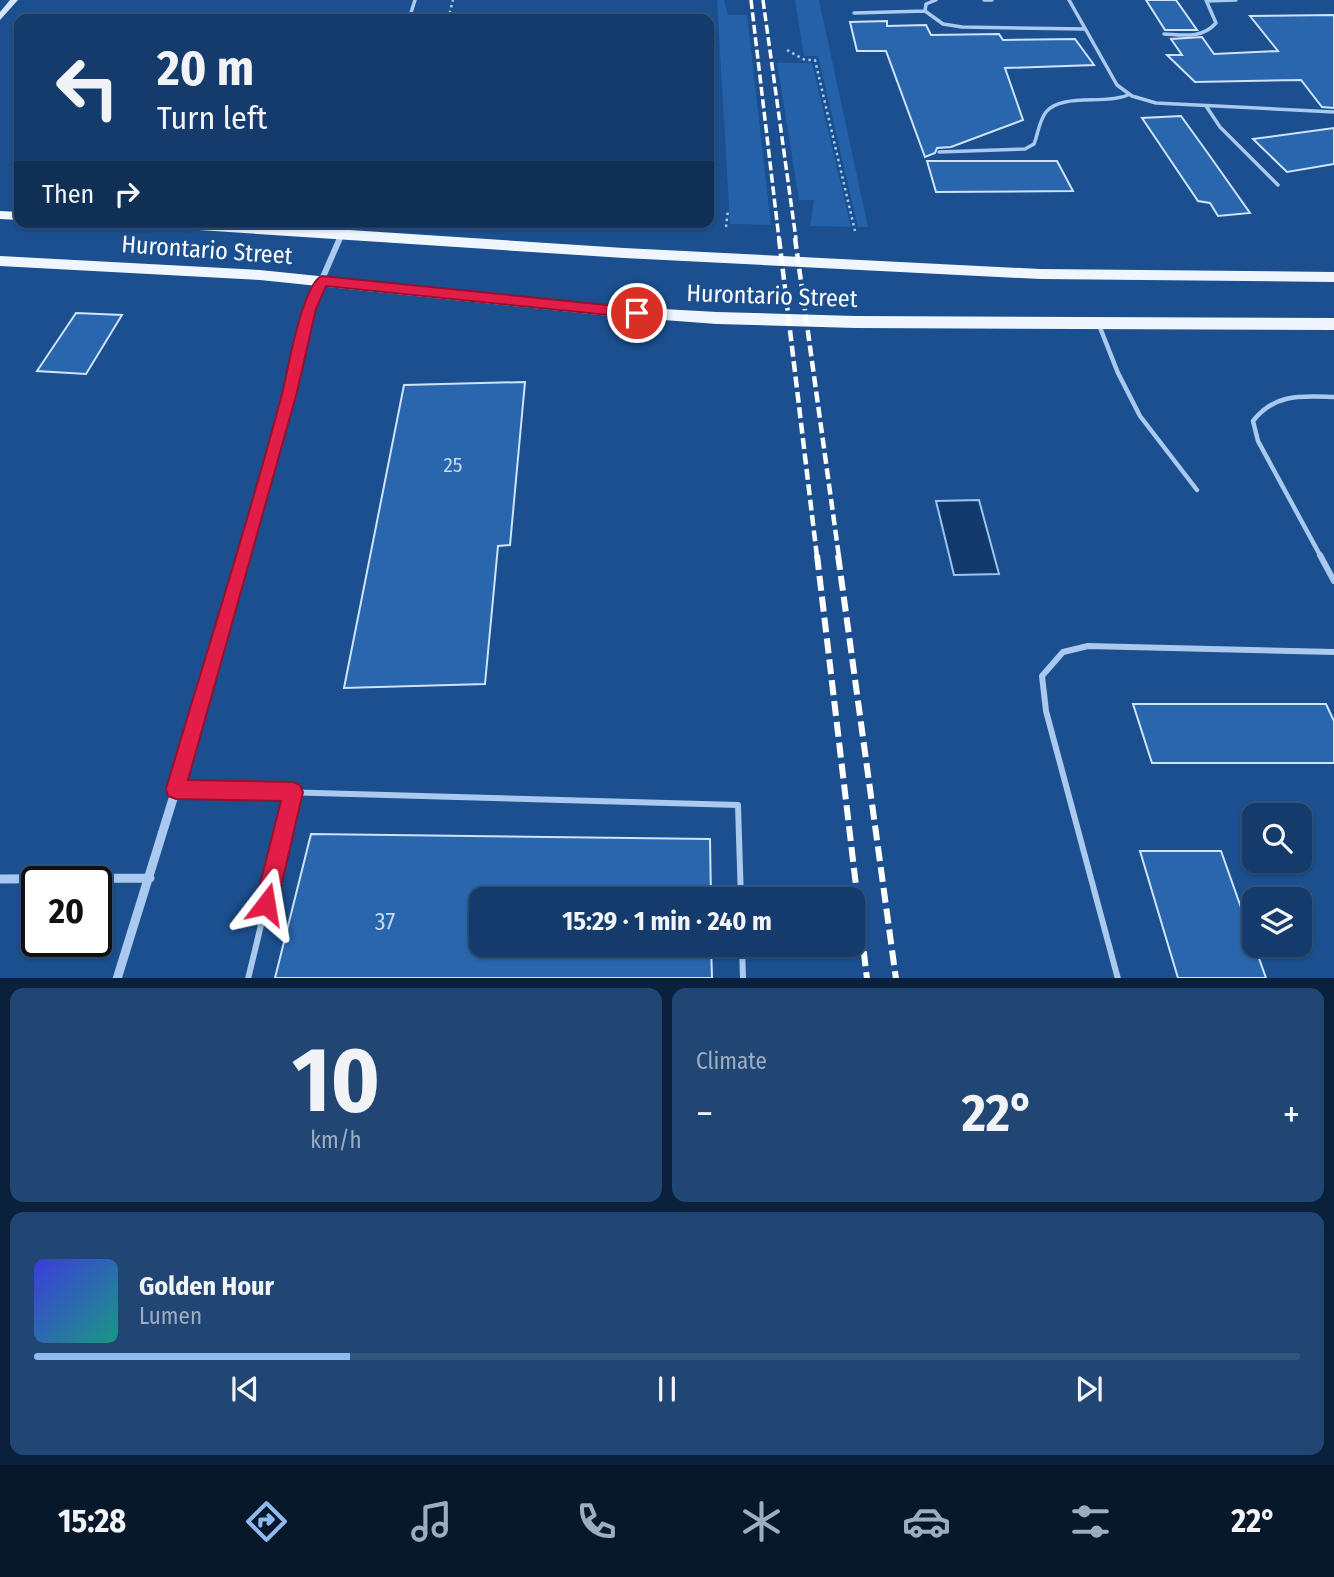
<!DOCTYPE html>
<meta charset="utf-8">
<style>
:root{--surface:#143b6b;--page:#214673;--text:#f1f3f6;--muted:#9dadc1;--line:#33557e;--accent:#90b9f0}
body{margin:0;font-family:"Fira Sans Condensed",sans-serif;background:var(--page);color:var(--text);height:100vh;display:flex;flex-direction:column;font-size:26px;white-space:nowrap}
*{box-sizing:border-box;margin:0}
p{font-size:23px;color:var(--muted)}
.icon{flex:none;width:38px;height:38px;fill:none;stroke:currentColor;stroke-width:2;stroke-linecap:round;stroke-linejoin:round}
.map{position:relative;height:978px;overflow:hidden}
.panel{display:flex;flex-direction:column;gap:10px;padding:10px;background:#0b203b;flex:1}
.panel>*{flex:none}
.top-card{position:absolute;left:14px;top:14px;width:700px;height:214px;border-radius:14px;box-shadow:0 2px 5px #0004,0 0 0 2px var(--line);background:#143b6b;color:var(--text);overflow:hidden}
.tools{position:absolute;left:1242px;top:803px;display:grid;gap:14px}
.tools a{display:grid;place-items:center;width:70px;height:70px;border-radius:14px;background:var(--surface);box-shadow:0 2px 5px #0004,0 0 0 2px var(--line);font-size:35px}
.speed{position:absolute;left:21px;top:866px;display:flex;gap:14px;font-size:35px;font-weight:700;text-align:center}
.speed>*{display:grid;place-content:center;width:91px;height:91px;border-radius:50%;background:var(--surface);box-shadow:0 2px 5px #0004,0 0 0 2px var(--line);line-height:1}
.speed .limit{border:4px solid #111;border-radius:10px;background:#fff;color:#111}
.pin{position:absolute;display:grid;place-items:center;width:60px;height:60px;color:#fff;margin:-30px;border:4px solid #fff;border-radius:50%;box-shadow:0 2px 7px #0007}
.me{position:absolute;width:77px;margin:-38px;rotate:14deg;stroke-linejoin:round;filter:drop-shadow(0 0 5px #0008)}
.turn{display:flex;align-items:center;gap:24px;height:147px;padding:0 28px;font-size:32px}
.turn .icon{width:91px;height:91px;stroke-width:2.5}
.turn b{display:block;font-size:49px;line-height:60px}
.then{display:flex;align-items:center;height:66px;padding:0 28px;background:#0003;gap:14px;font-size:26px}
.big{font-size:52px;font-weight:700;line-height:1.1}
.panel .tile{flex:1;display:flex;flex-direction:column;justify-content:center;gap:10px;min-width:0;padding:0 24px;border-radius:14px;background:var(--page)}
.panel .dial{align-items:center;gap:0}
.dial b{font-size:91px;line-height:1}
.song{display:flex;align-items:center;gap:21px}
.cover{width:84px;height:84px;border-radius:10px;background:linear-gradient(135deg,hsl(240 70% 55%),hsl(170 70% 35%))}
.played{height:7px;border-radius:4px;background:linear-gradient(90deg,var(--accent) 25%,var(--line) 25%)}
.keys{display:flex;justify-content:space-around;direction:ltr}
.heat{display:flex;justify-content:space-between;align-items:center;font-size:38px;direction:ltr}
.panel .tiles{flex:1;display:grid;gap:10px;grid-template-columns:1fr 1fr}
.tile:last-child{grid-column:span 2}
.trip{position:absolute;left:469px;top:887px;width:396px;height:70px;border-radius:14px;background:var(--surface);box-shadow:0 2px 5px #0004,0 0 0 2px var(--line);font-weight:700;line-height:70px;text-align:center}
.menu{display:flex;height:112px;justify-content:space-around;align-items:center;background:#08182b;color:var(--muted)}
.menu .icon{width:49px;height:49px}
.menu .active{color:var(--accent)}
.menu b{font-size:32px;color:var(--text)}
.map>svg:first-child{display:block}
.green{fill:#2461a8}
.water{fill:#123a6d;stroke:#9cc4f0;stroke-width:2}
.building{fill:#2a66ad;stroke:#cfe3fa;stroke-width:2}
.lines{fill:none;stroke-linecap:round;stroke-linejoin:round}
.path{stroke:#a9c9ee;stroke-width:2.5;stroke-dasharray:2.5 3.5;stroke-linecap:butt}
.lane-far2{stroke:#a9c9ee;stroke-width:3.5}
.lane-far1{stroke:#a9c9ee;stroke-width:4.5}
.lane{stroke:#a9c9ee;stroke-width:6}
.street-far2{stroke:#a9c9ee;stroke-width:4.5}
.street-far1{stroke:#a9c9ee;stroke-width:6}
.street{stroke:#a9c9ee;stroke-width:9}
.secondary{fill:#d6e6fa;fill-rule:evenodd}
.primary{fill:#f0f6ff;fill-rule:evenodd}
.rail-far2{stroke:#fff;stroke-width:3.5;stroke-dasharray:9 3.5;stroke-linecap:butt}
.rail-far1{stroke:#fff;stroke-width:4.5;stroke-dasharray:11 4.5;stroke-linecap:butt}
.rail{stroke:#fff;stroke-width:6;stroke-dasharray:15 6;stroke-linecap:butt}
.route{fill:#e11d48;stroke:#92132f;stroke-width:2}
.labels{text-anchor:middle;stroke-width:7;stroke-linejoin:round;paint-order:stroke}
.number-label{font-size:21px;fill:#cad9ea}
.street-label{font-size:24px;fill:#fff;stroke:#1b4f8f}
.near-number-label{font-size:24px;fill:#cad9ea}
</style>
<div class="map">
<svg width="1334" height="979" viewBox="0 0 1334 979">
<rect width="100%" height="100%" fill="#1b4f8f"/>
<path class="green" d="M717,0H724L728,15H747L771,225L730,224Z
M795,0H819L868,227H858L818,56H804Z
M777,63H812L851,227L810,226L814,200H799Z"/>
<path class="water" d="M979,500L999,574L954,575L936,501Z"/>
<path class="building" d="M1146,0H1176L1197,30H1165Z
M1334,15V108L1322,107L1301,80L1195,82L1167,55H1182L1171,39L1202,37L1214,54L1278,51L1250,16Z
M887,21V26L926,25L931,35L999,34L1003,40L1075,39L1094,65L1005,68L1023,120L951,147L937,148L935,153L925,157L886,51H857L850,22Z
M1181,116L1207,152L1250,213L1218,216L1210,203L1198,201L1142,118Z
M1334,128V164L1287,172L1253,139Z
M927,161H1057L1073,191L936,192Z
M76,313L122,315L86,374L37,371Z
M525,382L510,545L498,546L485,684L344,688L404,385Z
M1133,704H1326L1334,721V763H1152Z
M311,834L710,839L711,900H481V945H711L712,978H275Z
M1140,851H1221L1266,978H1178Z"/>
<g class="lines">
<path class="path" d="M448,19L453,0
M787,50L805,60H815L855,231
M726,227L728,210"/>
<path class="lane-far2" d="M936,0L926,4L925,11L943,24L962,27L1085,29
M984,0H992
M1069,0L1117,85L1132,96L1156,103L1334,112
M1207,1L1236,0
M854,13L925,11
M409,19L415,0
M1164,34C1183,35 1202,39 1216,23L1206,0
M1206,106L1220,127L1278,185
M939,152L1025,149L1034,144C1038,134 1039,121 1046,112C1061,93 1105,105 1128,95
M341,235L346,222"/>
<path class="lane-far1" d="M1099,325L1118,373L1140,416L1197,490
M1321,557L1258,441L1253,421C1275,393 1301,396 1334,397"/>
<path class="lane" d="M1320,555L1334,581
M176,789L738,805L741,900
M742,945L743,979
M248,979L293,792
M1118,979L1046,711L1042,676L1063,652L1088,646L1334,652"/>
<path class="street-far2" d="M339,239L341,235"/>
<path class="street-far1" d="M242,557L289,392L309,309L340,238"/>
<path class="street" d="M0,879L150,878
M117,979L176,789L243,555"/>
<path class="secondary" d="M10,0H18L0,20V12Z"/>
<path class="primary" d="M0,211L19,212V220L0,219Z
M145,222H226L624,248L1040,269L1334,272V282L1040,279L624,258L152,227Z
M0,256L260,270L610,306L717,312L855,316L1334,318V330L855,328L717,324L610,316L260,280L0,266Z"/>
<path class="rail-far2" d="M751,0L779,239
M763,0L796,239"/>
<path class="rail-far1" d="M779,238L817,557
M795,238L839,557"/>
<path class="rail" d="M817,555L867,979
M838,555L896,979"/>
</g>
<path class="route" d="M322,276L637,308L643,313L637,318L326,286L316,309L297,392L188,780L293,782L300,785L303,792L277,904L274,912L266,915L258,912L255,904L281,801L176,799L168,796L166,789C205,656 248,524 283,390C288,368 303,283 322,276Z"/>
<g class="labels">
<g class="number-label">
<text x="453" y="472">25</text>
</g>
<g class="street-label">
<text transform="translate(207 250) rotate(4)" y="8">Hurontario Street</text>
<text transform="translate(772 296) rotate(2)" y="8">Hurontario Street</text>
</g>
<g class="near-number-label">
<text x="385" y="930">37</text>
</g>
</g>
</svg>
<div class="tools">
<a><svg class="icon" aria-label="search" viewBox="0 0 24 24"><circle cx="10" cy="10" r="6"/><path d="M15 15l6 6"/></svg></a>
<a><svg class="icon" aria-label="layers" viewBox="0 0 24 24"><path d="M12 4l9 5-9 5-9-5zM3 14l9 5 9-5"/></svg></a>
</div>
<div class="speed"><div class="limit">20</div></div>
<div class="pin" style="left:637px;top:313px;background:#d93025"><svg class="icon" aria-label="arrive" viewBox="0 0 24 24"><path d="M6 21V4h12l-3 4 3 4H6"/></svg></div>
<svg class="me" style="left:266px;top:904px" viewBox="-20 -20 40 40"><path d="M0-17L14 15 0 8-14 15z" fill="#e11d48" stroke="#fff" stroke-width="4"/></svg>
<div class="trip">15:29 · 1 min · 240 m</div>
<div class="top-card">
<div class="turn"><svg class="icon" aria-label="left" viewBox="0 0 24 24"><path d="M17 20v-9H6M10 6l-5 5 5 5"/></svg><div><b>20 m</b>Turn left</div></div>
<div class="then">Then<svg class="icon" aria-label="right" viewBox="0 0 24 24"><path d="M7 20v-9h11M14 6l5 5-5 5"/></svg></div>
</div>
</div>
<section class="panel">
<div class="tiles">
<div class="tile dial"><b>10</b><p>km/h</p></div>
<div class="tile"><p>Climate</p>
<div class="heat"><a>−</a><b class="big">22°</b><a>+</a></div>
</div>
<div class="tile">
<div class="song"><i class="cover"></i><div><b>Golden Hour</b><p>Lumen</p></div></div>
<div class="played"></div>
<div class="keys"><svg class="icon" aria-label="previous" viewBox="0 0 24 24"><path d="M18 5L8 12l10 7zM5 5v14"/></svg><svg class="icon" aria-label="pause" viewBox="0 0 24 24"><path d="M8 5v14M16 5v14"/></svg><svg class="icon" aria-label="next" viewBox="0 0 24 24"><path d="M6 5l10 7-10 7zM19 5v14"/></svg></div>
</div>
</div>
</section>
<nav class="menu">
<b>15:28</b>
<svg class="icon active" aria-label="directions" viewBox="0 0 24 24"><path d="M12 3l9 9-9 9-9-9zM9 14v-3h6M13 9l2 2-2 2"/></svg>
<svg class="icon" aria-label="music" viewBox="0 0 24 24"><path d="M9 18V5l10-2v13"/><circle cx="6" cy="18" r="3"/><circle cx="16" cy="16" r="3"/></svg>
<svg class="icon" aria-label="phone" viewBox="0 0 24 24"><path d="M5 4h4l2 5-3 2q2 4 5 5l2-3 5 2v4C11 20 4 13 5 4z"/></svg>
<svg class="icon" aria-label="climate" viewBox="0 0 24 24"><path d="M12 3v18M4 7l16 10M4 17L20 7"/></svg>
<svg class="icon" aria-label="car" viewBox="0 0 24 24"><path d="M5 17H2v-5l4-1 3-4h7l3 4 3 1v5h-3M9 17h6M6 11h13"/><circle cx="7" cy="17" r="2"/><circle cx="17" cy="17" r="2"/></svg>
<svg class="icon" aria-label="filters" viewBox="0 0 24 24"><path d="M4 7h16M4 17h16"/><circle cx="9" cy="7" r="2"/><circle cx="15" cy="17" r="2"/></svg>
<b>22°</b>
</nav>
